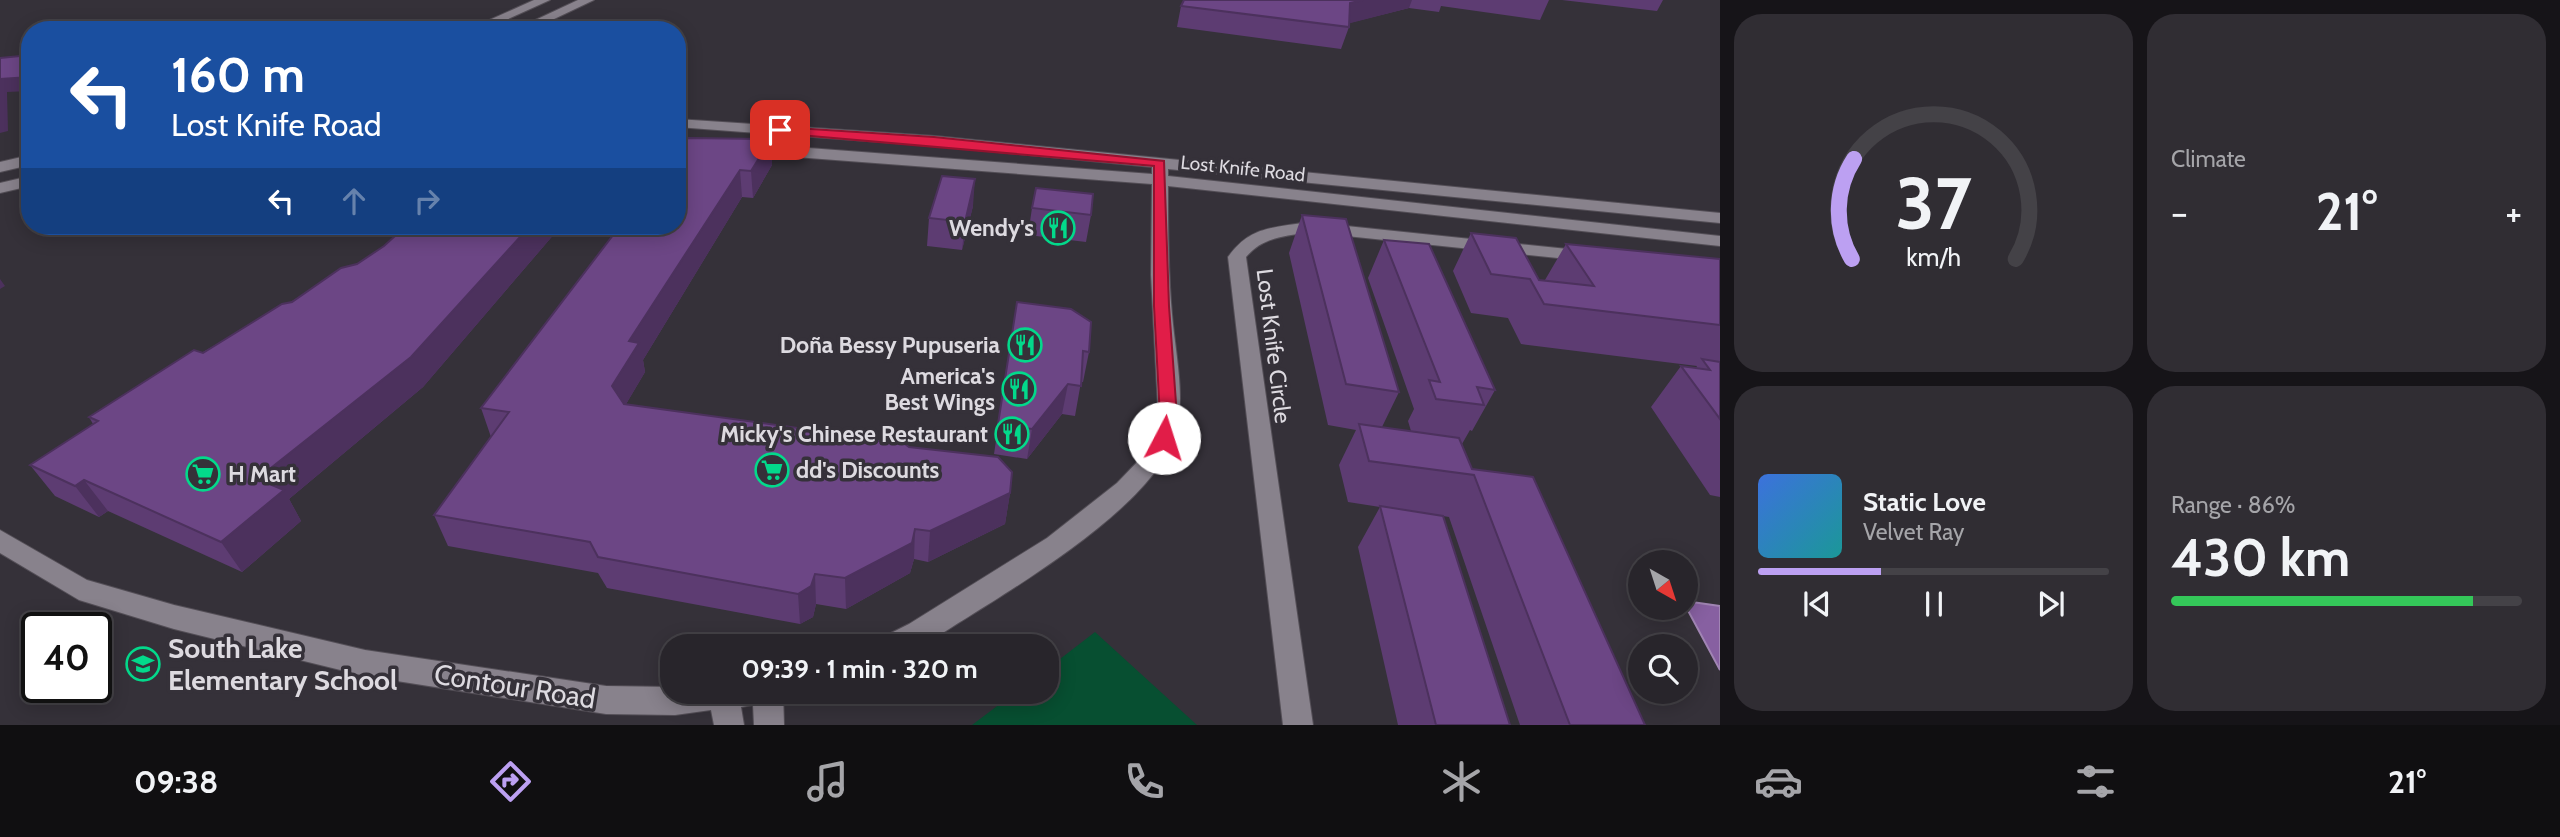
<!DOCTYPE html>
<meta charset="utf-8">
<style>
:root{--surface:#28252b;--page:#302d33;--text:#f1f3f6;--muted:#a5a5a9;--line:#444247;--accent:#bca0f2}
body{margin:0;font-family:Cabin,sans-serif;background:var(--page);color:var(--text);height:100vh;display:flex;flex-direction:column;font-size:26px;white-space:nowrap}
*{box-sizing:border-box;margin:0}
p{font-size:23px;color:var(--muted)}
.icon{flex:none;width:38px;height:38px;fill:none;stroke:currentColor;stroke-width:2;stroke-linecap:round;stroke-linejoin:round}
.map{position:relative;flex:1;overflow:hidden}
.sheet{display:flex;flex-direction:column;gap:14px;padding:14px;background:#161418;width:840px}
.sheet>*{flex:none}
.guide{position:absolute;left:21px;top:21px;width:665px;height:214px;border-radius:28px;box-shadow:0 4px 18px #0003,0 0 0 2px var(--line);background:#1a4fa0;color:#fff;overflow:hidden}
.needle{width:46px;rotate:141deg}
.buttons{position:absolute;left:1628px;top:550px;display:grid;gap:14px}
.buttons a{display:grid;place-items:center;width:70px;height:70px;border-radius:50%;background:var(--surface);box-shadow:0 4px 18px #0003,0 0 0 2px var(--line);font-size:35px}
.speed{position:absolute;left:21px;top:612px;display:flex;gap:14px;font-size:35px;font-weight:700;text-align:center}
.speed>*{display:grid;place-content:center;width:91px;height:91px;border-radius:50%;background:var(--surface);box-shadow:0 4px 18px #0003,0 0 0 2px var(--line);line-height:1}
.speed .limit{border:4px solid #111;border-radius:10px;background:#fff;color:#111}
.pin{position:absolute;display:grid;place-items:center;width:60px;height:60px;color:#fff;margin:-30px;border-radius:14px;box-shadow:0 4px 10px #0006}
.me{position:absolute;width:77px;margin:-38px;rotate:5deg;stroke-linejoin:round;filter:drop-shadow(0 0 5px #0008)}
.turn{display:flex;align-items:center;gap:24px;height:147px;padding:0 35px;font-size:32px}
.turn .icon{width:91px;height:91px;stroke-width:2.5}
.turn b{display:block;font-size:49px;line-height:60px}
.lanes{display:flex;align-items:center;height:66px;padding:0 35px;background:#0003;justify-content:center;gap:35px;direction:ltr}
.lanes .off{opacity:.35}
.big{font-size:52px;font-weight:700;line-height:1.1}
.sheet .widget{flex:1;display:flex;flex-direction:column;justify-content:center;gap:10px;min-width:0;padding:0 24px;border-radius:28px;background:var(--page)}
.sheet .dial{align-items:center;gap:0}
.dial svg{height:182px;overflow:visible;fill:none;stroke:var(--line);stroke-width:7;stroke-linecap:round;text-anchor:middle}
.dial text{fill:var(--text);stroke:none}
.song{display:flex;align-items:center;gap:21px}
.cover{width:84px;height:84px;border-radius:10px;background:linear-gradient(135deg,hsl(220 70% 55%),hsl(180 70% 35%))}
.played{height:7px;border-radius:4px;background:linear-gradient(90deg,var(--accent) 35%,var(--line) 35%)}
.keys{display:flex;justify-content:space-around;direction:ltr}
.heat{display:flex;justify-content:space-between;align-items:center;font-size:38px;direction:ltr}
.charge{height:10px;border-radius:5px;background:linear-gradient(90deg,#34c759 86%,var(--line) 0)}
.sheet .tiles{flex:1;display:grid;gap:14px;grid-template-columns:repeat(2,1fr)}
.trip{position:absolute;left:660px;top:634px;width:399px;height:70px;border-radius:28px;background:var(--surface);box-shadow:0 4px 18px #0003,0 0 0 2px var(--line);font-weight:700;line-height:70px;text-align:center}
.tabs{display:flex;height:112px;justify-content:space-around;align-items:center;background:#100f11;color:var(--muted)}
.tabs .icon{width:49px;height:49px}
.tabs .selected{color:var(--accent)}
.tabs b{font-size:32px;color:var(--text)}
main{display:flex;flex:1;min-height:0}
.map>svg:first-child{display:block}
.green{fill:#074f31}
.water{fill:#8760a1;stroke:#a185b4;stroke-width:2}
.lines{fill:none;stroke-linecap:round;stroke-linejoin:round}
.minor-casing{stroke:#534e56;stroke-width:2}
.minor{fill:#88828c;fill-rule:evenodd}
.wall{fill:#5d3c72}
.shaded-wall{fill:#4c315d}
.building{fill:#6c4685;stroke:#4c315d;stroke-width:2}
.route{fill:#e11d48;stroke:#92132f;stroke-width:2}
.labels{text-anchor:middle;stroke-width:7;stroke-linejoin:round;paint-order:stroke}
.far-street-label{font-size:19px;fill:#dddae0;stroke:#353139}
.poi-label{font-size:23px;font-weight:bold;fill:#dddae0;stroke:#353139;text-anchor:end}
.street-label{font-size:23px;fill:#dddae0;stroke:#353139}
.near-poi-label{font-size:28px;font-weight:bold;fill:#dddae0;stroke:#353139;text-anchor:start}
.near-street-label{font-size:28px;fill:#dddae0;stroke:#353139}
</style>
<main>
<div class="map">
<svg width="1720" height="725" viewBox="0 0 1720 725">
<rect width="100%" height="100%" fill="#353139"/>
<path class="green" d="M1095,632L1197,725H972L1017,691H1046L1047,669Z"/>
<path class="water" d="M1685,601L1720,606V670L1685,605Z"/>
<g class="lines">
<defs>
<path id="minor" d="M534,0H550L484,30H467Z
M578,0H594L531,30H514Z
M677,119L935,136L1720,213V223L1168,169V176L1720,236V246L1168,186C1168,229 1168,271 1172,314C1175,350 1184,389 1178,425C1164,506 995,598 929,642L921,646H879L883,637L909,624L1047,538L1117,483L1142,457L1153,437L1158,408L1151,275L1152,184L742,153L734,148L742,143L1152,174V167L935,146L677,127Z
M30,155V165L0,172V162Z
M30,176V186L0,193V183Z
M1308,222L1587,251L1596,256L1587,261L1308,232C1283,237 1263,237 1246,257L1313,725H1283L1228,257C1250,226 1273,228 1308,222Z
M0,530L87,580L174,605L365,650L606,686L672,687V691H783L784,725H754L753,705L741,707L744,725H714L711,710L675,715L606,714L365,676L174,629L79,600L0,553Z"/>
</defs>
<use href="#minor" class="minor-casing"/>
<use href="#minor" class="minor"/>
</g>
<path class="wall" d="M1184,0H1549L1540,20L1441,6L1439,12L1409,8L1349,23V27L1341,49L1177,27L1181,6Z
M1562,0H1663L1657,11Z
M771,139L772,165L753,198L742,197L643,360L645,372L626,404L834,433V436L909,447L1010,493L1005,524L928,562L914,559L910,573L846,609L816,604L813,617L800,624L607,588L598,573L448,546L434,515L491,437L481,408Z
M973,206L962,250L927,246L929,218Z
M1032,208L1091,215L1086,242L1028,235Z
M1302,215L1399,392L1382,427L1411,431L1408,421L1414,409L1368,278L1384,240L1495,390L1472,431L1470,430L1462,444L1472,469L1645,725H1520L1449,517L1443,516L1510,725H1398L1358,547L1380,507L1348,502L1339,465L1356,430L1328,425L1289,253Z
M406,226H561L423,387L289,499L301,521L242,572L108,511L99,517L55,496L30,465L93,424L89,417L357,264L384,246Z
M1471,233L1539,280H1545L1566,244L1720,259V497L1710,495L1651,407L1681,366L1696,368L1697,366L1521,344L1508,318L1471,313L1453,271Z
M1017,302L1089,352L1083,382H1081L1075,416L1062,414L1027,459L994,454Z"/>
<path class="shaded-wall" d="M1363,0H1412L1409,8L1343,25L1350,3Z
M30,77V91L7,92L8,131L0,133V79Z
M771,139L772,165L753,198L751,171Z
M740,170L742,197L643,360L645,372L619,416L612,386L629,341Z
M975,179L973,206L962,250L965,222Z
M530,226H561L423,387L289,499L301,521L242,572L221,542L257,479Z
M0,279L5,286L0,289Z
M1068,384L1062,414L1027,459L1032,429Z
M84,480L108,511L99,517L75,486Z
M1010,493L1005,524L928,562L930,531Z
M915,529L914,559L910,573L846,609L845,578Z
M815,574L816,604L813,617L800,624L798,594Z"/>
<path class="building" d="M1184,0H1363L1350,3L1349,27L1181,6Z
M30,55V77L0,79V58Z
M688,138L771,139L751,171L740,170L629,341L639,343L612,386L624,404L834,433L833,436L905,444L909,447L998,457L1012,472L1010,493L930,531L915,529L912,543L845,578L815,574L811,586L798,594L598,557L590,542L434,515L509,412L481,408L620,226H677V152Z
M942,176L975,179L965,222L929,218Z
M1036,188L1093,194L1091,215L1032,208Z
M1302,215L1346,219L1399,392L1346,384Z
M406,226H530L411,357L257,479L284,490L221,542L84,480L75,486L30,465L98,421L89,417L194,350L203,353L282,304L292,302L341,268L357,264L384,246Z
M1471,233L1516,238L1539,280L1594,286L1566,244L1720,259V325L1544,304L1530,279L1491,274Z
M1384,240L1429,244L1495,390L1477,387L1484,405L1436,399L1429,380L1440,382Z
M1017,302L1071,309L1091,322L1089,352L1083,351L1081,386L1068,384L1032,429L998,424Z
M1702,359L1720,362V419L1681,366L1710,370Z
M1359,424L1459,438L1472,469L1533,477L1645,725H1570L1474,475L1369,461Z
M1380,506L1443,516L1510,725H1436Z"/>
<path class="route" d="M780,127L934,137L1164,161L1169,306L1177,417L1170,442L1164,444L1156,438L1160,417L1154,306V166L776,133V128Z"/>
<defs>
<symbol id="restaurant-ring" viewBox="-11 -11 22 22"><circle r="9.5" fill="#353139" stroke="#03d98b" stroke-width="1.5"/><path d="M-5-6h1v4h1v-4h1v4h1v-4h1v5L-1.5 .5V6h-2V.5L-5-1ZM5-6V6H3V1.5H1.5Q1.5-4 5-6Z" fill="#03d98b"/></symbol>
<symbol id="supermarket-ring" viewBox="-11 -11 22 22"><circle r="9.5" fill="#353139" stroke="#03d98b" stroke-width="1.5"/><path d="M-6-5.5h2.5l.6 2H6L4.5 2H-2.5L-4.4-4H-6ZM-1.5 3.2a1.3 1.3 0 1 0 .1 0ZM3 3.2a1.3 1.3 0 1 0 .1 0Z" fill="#03d98b"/></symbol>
<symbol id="school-ring" viewBox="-11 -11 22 22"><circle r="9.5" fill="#353139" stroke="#03d98b" stroke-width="1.5"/><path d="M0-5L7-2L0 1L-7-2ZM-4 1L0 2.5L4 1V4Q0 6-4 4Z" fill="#03d98b"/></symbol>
</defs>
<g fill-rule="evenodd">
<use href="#restaurant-ring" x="1039" y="209" width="38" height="38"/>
<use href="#restaurant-ring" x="1006" y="326" width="38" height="38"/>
<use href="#restaurant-ring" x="1000" y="370" width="38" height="38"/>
<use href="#restaurant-ring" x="993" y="415" width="38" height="38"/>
<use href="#supermarket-ring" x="753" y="451" width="38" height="38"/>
<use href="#supermarket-ring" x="184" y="455" width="38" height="38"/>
<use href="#school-ring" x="124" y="645" width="38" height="38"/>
</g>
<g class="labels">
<g class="far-street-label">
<text transform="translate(1243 168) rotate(6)" y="7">Lost Knife Road</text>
</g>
<g class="poi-label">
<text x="1034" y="236">Wendy's</text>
<text x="1000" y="353">Doña Bessy Pupuseria</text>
<text x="995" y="384">America's<tspan x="995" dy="26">Best Wings</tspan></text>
<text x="988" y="442">Micky's Chinese Restaurant</text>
<text x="796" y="478" text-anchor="start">dd's Discounts</text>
<text x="228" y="482" text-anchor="start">H Mart</text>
</g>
<g class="street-label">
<text transform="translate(1274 346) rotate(83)" y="8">Lost Knife Circle</text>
</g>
<g class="near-poi-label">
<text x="168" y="658">South Lake<tspan x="168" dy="32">Elementary School</tspan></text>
</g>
<g class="near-street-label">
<text transform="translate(515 686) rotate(9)" y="10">Contour Road</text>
</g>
</g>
</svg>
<div class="buttons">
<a><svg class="needle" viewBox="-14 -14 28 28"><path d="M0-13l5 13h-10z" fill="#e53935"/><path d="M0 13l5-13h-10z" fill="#a5a5a9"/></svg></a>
<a><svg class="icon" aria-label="search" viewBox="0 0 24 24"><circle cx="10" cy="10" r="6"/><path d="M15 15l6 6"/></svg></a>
</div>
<div class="speed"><div class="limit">40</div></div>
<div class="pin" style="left:780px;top:130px;background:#d93025"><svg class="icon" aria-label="arrive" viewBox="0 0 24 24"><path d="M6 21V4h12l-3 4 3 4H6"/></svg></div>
<svg class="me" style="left:1164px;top:438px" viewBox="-20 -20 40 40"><circle r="19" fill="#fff"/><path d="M0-13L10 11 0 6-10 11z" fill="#e11d48"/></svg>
<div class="trip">09:39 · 1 min · 320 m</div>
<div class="guide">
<div class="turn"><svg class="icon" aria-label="left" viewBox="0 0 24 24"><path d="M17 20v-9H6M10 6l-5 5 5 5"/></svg><div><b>160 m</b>Lost Knife Road</div></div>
<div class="lanes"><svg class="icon" aria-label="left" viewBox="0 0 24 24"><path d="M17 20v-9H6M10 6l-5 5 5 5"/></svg><svg class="icon off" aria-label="ahead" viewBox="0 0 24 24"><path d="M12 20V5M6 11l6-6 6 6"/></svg><svg class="icon off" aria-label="right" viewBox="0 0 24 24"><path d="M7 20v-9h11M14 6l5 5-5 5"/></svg></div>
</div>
</div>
<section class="sheet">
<div class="tiles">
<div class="widget dial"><svg viewBox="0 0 100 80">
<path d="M14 69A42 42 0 1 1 86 69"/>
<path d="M14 69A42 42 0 0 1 15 25" stroke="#bca0f2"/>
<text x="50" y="56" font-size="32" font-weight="700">37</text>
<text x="50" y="72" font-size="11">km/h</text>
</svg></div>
<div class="widget"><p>Climate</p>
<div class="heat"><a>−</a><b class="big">21°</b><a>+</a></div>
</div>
<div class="widget">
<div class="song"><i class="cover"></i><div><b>Static Love</b><p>Velvet Ray</p></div></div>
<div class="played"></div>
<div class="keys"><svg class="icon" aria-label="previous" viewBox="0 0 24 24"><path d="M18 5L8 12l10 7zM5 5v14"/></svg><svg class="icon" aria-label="pause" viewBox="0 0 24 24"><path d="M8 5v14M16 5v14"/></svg><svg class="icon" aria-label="next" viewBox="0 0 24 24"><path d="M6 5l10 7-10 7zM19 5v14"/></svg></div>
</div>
<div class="widget"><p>Range · 86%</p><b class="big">430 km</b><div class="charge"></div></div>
</div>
</section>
</main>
<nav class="tabs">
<b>09:38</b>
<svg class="icon selected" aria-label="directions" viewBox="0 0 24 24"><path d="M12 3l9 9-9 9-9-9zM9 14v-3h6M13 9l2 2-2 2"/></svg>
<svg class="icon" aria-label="music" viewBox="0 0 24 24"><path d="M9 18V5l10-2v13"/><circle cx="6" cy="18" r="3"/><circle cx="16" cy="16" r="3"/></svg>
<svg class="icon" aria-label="phone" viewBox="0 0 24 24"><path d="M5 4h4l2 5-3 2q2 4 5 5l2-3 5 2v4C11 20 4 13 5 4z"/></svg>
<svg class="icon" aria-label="climate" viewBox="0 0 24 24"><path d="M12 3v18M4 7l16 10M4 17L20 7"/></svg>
<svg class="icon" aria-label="car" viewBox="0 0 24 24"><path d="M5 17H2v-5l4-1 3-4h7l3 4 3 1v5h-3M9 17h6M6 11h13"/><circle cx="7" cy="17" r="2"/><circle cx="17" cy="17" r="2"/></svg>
<svg class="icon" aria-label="filters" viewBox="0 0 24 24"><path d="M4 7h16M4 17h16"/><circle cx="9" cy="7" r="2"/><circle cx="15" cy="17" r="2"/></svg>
<b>21°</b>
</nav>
